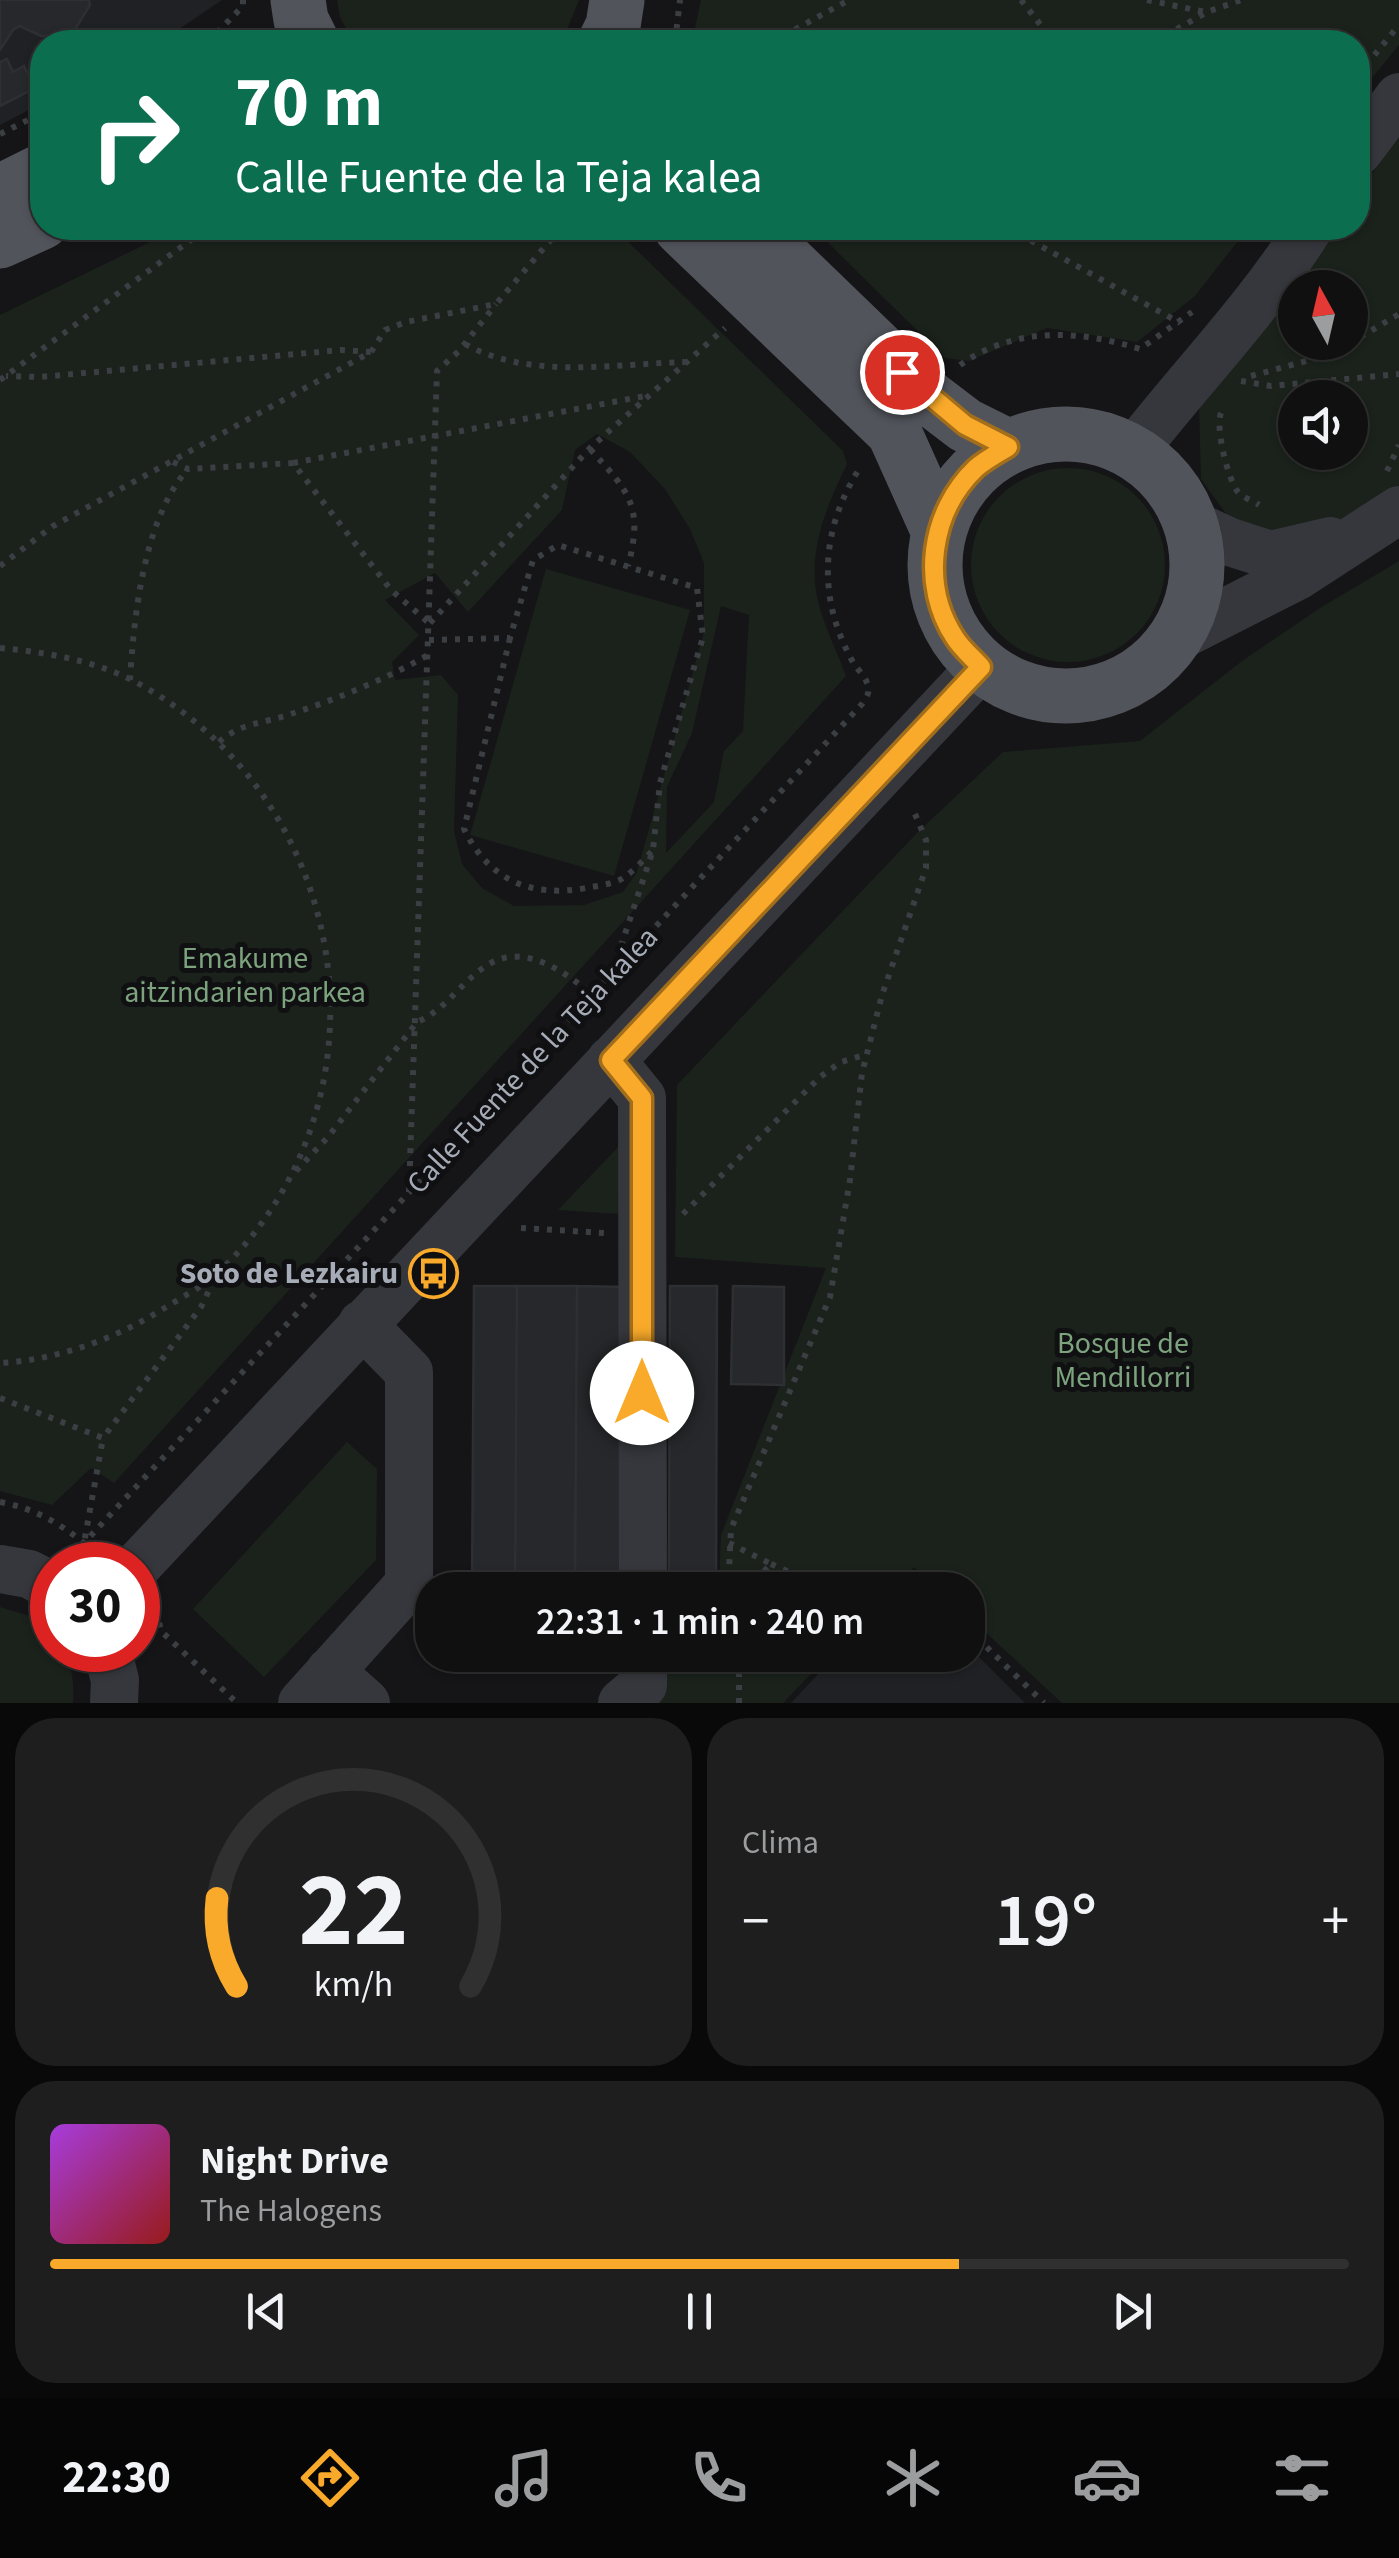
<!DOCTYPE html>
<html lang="es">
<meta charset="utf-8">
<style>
:root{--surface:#101011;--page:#1e1e1f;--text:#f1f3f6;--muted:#9c9d9f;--line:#303031;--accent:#f9aa2a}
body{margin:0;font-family:"Source Sans 3",sans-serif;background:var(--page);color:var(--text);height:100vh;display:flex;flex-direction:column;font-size:38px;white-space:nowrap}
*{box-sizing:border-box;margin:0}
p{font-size:32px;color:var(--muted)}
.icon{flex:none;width:55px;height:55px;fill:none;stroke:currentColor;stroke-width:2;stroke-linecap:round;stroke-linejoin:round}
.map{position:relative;height:1703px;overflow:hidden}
.details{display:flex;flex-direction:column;gap:15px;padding:15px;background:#090909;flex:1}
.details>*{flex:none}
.banner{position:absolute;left:30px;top:30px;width:1340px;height:210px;border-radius:40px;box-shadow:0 2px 8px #0004,0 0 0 2px var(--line);background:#0b6e4f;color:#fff;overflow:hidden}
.needle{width:65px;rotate:352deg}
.controls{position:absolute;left:1278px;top:270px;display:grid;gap:20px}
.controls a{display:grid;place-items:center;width:90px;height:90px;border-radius:50%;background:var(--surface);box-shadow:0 2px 8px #0004,0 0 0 2px var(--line);font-size:50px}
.speed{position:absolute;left:30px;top:1542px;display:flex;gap:20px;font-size:50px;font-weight:700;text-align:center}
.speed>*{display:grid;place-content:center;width:130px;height:130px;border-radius:50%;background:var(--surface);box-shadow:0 2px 8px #0004,0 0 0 2px var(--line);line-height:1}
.speed .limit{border:15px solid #d22;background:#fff;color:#111}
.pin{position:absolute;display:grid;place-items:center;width:85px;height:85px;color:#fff;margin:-42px;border:5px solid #fff;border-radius:50%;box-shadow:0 2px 10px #0007}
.me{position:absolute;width:110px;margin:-55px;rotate:0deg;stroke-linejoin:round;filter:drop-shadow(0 0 8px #0008)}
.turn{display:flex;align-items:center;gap:35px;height:210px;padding:0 40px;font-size:45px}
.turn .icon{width:130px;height:130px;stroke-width:2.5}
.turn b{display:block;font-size:70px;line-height:85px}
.big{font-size:75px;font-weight:600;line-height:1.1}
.details .card{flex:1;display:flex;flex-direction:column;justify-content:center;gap:15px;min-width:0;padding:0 35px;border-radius:40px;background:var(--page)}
.details .dial{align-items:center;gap:0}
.dial svg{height:260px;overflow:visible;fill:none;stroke:var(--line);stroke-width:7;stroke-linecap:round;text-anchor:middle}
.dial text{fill:var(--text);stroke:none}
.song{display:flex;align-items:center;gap:30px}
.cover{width:120px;height:120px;border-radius:15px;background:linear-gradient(135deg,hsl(280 70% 55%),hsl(0 70% 35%))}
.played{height:10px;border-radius:5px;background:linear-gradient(90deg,var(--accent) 70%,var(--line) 70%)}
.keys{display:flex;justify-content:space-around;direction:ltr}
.heat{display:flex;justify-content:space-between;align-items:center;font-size:55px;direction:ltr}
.details .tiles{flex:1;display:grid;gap:15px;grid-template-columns:1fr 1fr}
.card:last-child{grid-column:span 2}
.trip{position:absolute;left:415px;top:1572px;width:570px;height:100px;border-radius:40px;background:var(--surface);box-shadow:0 2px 8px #0004,0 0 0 2px var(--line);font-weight:600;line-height:100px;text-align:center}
.tab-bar{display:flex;height:160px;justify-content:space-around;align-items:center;background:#060607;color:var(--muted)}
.tab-bar .icon{width:70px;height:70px}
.tab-bar .active{color:var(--accent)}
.tab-bar b{font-size:45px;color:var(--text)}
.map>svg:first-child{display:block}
.built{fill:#202124}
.green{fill:#1a221b;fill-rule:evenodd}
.building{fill:#27282b;stroke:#2e2f33;stroke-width:2.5}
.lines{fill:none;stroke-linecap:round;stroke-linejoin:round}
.path{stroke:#3b3e43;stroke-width:6;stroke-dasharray:5 8;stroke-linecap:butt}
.minor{stroke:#35373c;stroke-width:48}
.major{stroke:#51545b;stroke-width:55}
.path-bridge{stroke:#3b3e43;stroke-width:6;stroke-dasharray:5 8;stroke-linecap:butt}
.major-bridge{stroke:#51545b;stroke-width:55}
.route-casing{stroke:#a26e1b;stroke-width:25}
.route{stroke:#f9aa2a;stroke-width:18}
.labels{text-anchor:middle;stroke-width:10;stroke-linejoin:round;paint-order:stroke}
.park-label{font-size:30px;fill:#7ca37d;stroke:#101012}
.street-label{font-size:30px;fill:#a6acb7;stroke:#101012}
.poi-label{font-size:30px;font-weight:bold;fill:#a6acb7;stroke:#101012;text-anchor:end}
</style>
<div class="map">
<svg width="1399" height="1703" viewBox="0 0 1399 1703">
<rect width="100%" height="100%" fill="#151517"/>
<path class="built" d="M0,0H222L160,42H42V103L0,125Z
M968,1646L1025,1703H791L836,1655H968Z"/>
<path class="green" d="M337,0H579L562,42H353L340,17Z
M701,0H1399V45L1358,95V42H692Z
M1399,134V485L1347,521L1284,539L1232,522L1201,479L1199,405L1335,228H1358V195ZM1295,288H1350V342H1295ZM1295,398H1350V452H1295Z
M179,228H614L843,451L847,464C827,505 806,554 818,601C824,626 837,651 846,676L114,1483L91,1468L52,1505L0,1491V315ZM597,434L630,452L665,489L690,529L704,563V632L637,872L623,892L584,905L514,906L482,888L462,864L454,831L458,695L441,675L395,680L392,662L419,635L385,600L435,573L468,612L562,510L575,450ZM721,606L749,615L743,731L724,751L714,802L666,853L667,787L692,733Z
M813,228H1248L1195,296L1137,342L1047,328L969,361L945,358Z
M971 565a97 97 0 1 1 194 0a97 97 0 1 1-194 0Z
M1399,561V1703H1062L968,1616V1590H939L914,1567L892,1590H656V1587L719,1585L721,1535L826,1268L675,1257L677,1085L918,832L1003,752L1140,741L1242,661L1320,608Z
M546,569L690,610L614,876L470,835Z
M621,1144L620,1214L558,1210Z
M347,1442L377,1469L376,1560L264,1677L193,1609Z
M0,1607L29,1616L52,1633V1650H63C73,1666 74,1685 73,1703H0Z
M656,1655H829L783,1703H656Z"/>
<path class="building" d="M0,0H89L90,5L74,31L67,35L41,36L20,26L13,30L0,50Z
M7,59L13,72L24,66L35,88L0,106V62Z
M474,1286H517L515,1590H472Z
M517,1286H577L575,1590H515Z
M577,1286L624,1287L622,1590H575Z
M670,1286H717L716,1574L669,1573Z
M733,1286L784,1287V1385L731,1384Z
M471,1655H514V1662L471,1661Z
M514,1655H575V1662H514Z
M575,1655H621V1662H575Z"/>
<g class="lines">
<path class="path" d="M1021,0L1054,42
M1147,0L1205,12
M208,42L243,6V0
M675,42L680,0
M772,42L849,0
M1154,42L1207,12L1241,0
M1358,75L1399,25
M0,134L42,113
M1008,228L1180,323
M824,239L838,228
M465,344C529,380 614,364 685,362
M371,352L385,330L406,322L496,304L561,228
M960,365C1015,326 1079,330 1140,349L1192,312
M1251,376L1332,354L1399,314
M0,380L207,228
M1241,381L1271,386L1399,374
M1221,413C1215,427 1228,480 1238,492C1242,497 1253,501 1259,505
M590,449C629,492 644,506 628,566
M173,462L188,469L293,463L391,590L429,623
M293,463L645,396
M1387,471L1399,445
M0,566L53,526L371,352L341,350L40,377L6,376
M430,623L589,449L725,328
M510,638L464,829C489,880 530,898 586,888C597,886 614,884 623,878C634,871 643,860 652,851
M429,640L510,638L533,560L558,545L697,588L703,637L660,783L653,850L619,952
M0,648C44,652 92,660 132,680C352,796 400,1097 220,1271C204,1286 182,1297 163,1309C115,1339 57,1360 0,1363
M130,680C134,615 144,518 188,469
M219,742C242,722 262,724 291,714C337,699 386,679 428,655
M296,1171L328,1137L417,1022C448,1009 463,978 491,963C523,945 561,969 585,989
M409,1192L437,371L459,351L496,304
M683,1214L820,1077L841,1062L867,1054
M521,1228L605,1233
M0,1398L103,1438L201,1307L216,1276
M0,1502C33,1508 58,1522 84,1543L862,704C867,697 871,691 867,683C865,676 858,670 854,664C841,641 832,617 829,591C824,545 836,505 861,466
M729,1543L771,1564L746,1590
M100,1557L84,1543L103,1438
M771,1564C794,1574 817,1586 842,1585C873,1584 900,1564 927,1590
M728,1590L731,1529L830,1297L850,1180L862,1073L882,995L926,868V840L915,814
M147,1601L156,1609L161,1631L237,1703
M968,1629L1044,1703
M739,1703V1655"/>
<path class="minor" d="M1358,152L1399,97
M1133,452C1192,376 1258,309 1309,228
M1191,524L1230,542L1271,555L1330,541
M1177,637L1299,575L1399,510
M611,1060L642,1098L643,1590
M138,1565L981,667
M0,1569L29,1574L52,1586
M107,1650L115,1680L114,1703
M330,1671L366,1703
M302,1703L409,1584V1372L362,1324
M622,1703L643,1685V1655"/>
<path class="major" d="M298,0L301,20L312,42
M605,42L613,26L617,0
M0,192L42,171
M0,241L42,222
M927,396L965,425L1009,447
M894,432L938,530
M935 565a131 131 0 1 1 262 0a131 131 0 1 1-262 0Z"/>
<path class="path-bridge" d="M628,228L639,237"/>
<path class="major-bridge" d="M681,228L894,432
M753,228L927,396"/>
</g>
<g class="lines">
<defs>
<path id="route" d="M642,1393V1098L611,1060L981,667C973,658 962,649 955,638C920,585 930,512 976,468C985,460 998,453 1008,447L965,425L902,372"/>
</defs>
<use href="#route" class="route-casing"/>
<use href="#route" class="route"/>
</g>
<defs>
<symbol id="bus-ring" viewBox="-11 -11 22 22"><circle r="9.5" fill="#101012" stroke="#f9aa2a" stroke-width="1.5"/><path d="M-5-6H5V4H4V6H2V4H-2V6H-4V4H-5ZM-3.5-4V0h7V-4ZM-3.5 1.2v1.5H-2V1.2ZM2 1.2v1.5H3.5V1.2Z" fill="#f9aa2a"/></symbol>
</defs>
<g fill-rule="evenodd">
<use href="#bus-ring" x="406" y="1246" width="55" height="55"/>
</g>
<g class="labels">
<g class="park-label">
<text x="245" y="968">Emakume<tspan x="245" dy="34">aitzindarien parkea</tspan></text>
<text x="1123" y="1353">Bosque de<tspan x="1123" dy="34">Mendillorri</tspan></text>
</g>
<g class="street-label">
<text transform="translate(532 1060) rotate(-47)" y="10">Calle Fuente de la Teja kalea</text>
</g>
<g class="poi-label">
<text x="398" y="1283">Soto de Lezkairu</text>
</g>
</g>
</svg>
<div class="controls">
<a><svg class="needle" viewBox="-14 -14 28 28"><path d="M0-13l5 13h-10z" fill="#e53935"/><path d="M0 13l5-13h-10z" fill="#9c9d9f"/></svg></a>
<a><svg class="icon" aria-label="sound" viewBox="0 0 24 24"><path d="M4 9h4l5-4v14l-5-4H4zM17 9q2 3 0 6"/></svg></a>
</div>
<div class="speed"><div class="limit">30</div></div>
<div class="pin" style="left:902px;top:372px;background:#d93025"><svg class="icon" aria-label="arrive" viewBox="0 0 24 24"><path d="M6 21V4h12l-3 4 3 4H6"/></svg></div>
<svg class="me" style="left:642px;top:1393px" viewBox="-20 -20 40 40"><circle r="19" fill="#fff"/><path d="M0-13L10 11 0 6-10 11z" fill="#f9aa2a"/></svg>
<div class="trip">22:31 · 1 min · 240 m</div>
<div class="banner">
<div class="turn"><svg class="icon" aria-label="right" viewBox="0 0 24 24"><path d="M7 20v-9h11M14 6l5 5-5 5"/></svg><div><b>70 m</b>Calle Fuente de la Teja kalea</div></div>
</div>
</div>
<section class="details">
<div class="tiles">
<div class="card dial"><svg viewBox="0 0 100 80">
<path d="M14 69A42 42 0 1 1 86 69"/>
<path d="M14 69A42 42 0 0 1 8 42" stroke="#f9aa2a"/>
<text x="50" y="56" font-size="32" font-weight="700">22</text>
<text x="50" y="72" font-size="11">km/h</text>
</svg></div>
<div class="card"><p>Clima</p>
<div class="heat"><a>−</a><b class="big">19°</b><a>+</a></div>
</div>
<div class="card">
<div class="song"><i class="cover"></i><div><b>Night Drive</b><p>The Halogens</p></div></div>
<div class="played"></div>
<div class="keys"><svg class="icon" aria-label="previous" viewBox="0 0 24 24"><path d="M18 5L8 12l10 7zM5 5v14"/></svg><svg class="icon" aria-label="pause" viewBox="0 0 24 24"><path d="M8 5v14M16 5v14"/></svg><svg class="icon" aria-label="next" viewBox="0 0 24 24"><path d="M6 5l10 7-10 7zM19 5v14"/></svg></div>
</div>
</div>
</section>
<nav class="tab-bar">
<b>22:30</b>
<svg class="icon active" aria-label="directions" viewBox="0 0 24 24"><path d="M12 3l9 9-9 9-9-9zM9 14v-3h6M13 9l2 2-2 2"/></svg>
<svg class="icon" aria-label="music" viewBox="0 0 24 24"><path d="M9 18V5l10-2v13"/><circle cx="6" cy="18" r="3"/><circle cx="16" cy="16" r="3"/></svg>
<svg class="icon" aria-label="phone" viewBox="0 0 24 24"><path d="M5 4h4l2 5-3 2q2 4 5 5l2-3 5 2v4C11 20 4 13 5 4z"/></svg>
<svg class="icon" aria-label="climate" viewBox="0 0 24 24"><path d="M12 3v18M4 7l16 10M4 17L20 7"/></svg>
<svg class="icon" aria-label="car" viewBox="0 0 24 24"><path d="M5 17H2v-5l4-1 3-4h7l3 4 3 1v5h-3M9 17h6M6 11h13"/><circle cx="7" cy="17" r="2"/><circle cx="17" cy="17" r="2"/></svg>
<svg class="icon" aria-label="filters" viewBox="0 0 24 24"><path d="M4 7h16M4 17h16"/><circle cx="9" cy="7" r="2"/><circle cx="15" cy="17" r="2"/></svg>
</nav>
